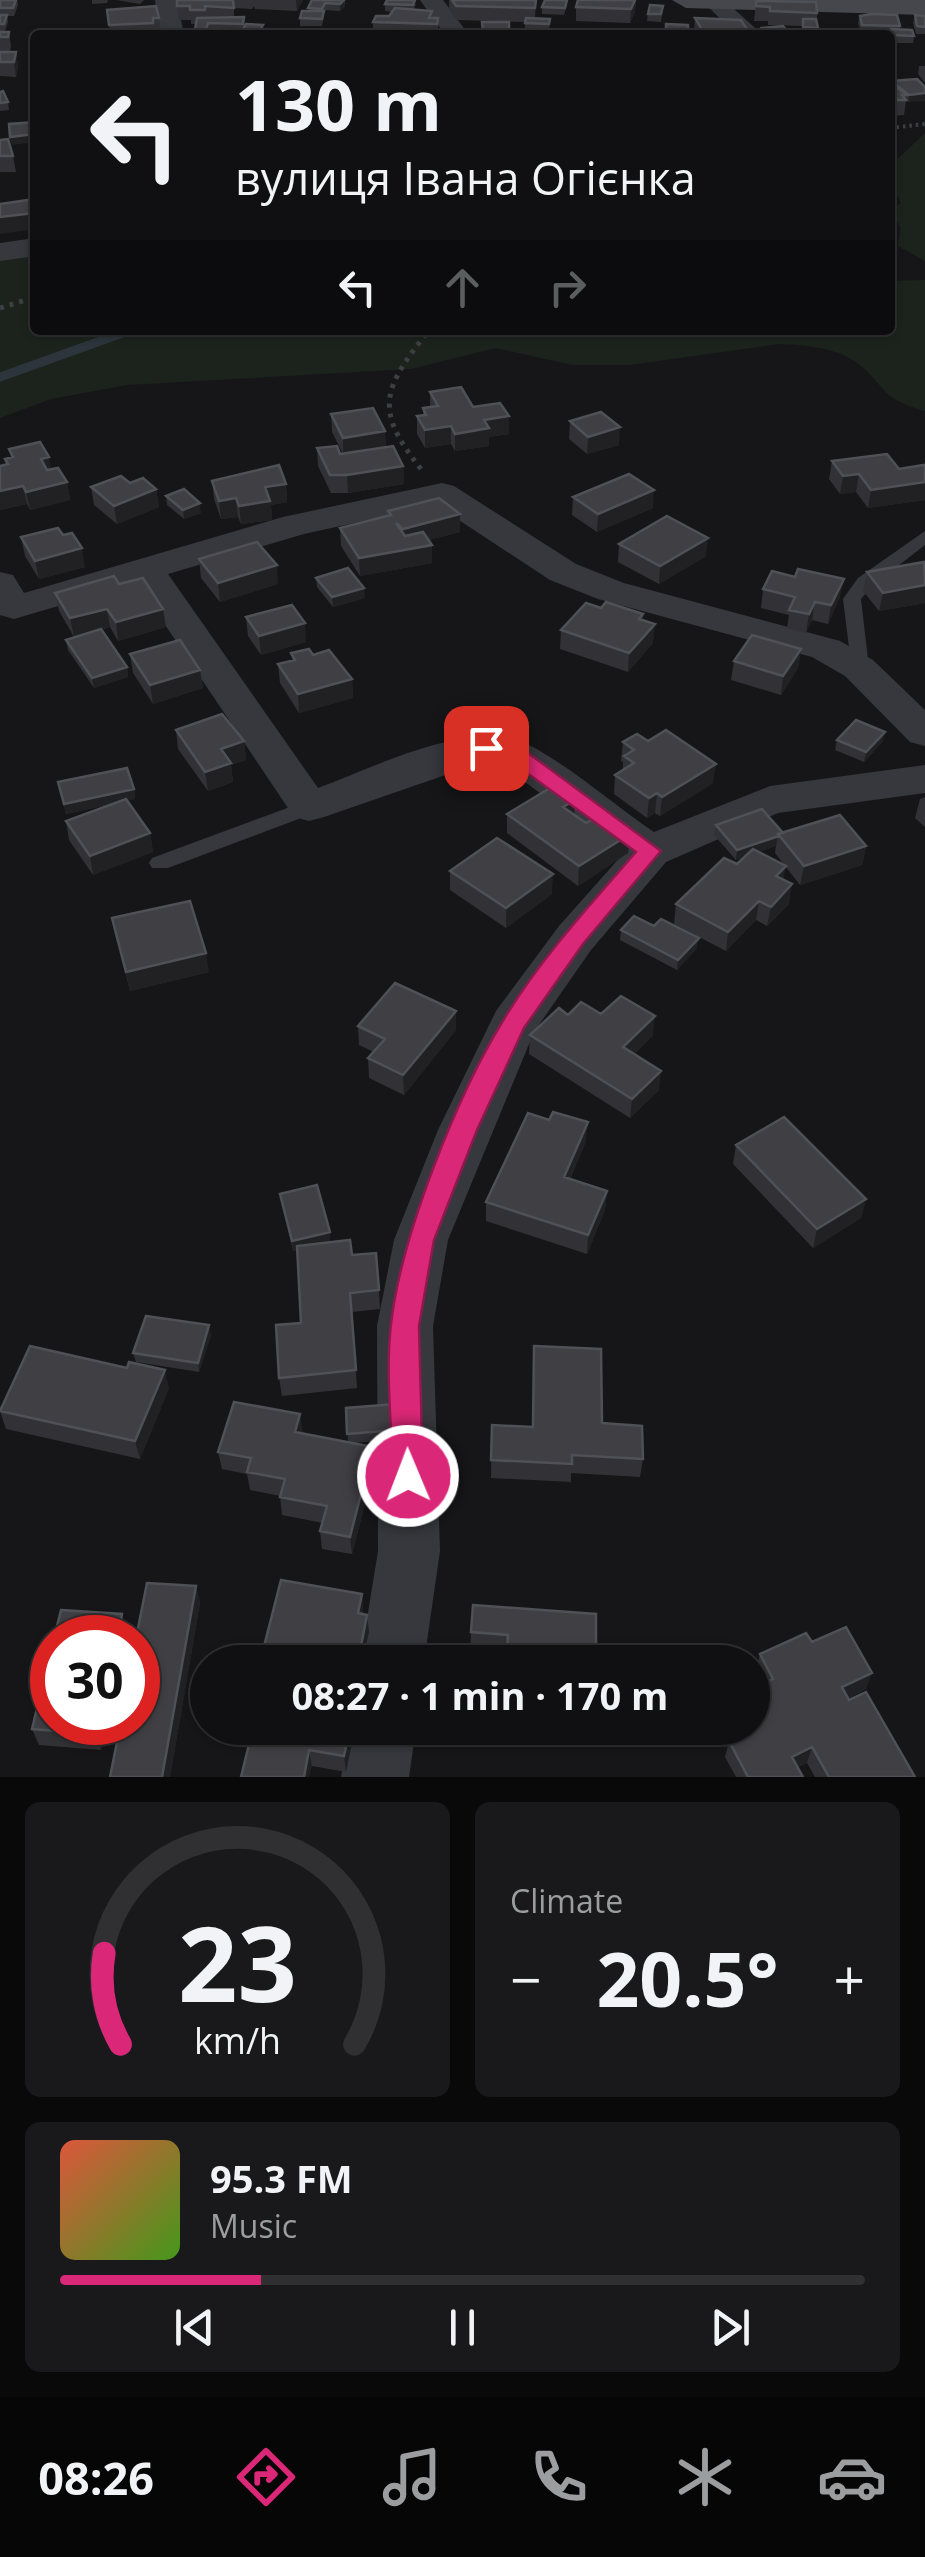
<!DOCTYPE html>
<meta charset="utf-8">
<style>
:root{--surface:#101012;--page:#19191b;--text:#f1f3f6;--muted:#9c9d9f;--line:#303032;--accent:#db2777}
body{margin:0;font-family:"Open Sans",sans-serif;background:var(--page);color:var(--text);height:100vh;display:flex;flex-direction:column;font-size:38px;white-space:nowrap}
*{box-sizing:border-box;margin:0}
p{font-size:32px;color:var(--muted)}
.icon{flex:none;width:55px;height:55px;fill:none;stroke:currentColor;stroke-width:2;stroke-linecap:round;stroke-linejoin:round}
.map{position:relative;height:1777px;overflow:hidden}
.side{display:flex;flex-direction:column;gap:25px;padding:25px;background:#09090a;flex:1}
.side>*{flex:none}
.hud{position:absolute;left:30px;top:30px;width:865px;height:305px;border-radius:10px;box-shadow:0 2px 8px #0004,0 0 0 2px var(--line);background:#101012;color:var(--text);overflow:hidden}
.speed{position:absolute;left:30px;top:1615px;display:flex;gap:20px;font-size:50px;font-weight:700;text-align:center}
.speed>*{display:grid;place-content:center;width:130px;height:130px;border-radius:50%;background:var(--surface);box-shadow:0 2px 8px #0004,0 0 0 2px var(--line);line-height:1}
.speed .limit{border:15px solid #d22;background:#fff;color:#111}
.pin{position:absolute;display:grid;place-items:center;width:85px;height:85px;color:#fff;margin:-42px;border-radius:20px;box-shadow:0 5px 15px #0006}
.me{position:absolute;width:110px;margin:-55px;rotate:359deg;stroke-linejoin:round;filter:drop-shadow(0 0 8px #0008)}
.turn{display:flex;align-items:center;gap:35px;height:210px;padding:0 40px;font-size:45px}
.turn .icon{width:130px;height:130px;stroke-width:2.5}
.turn b{display:block;font-size:70px;line-height:85px}
.lanes{display:flex;align-items:center;height:95px;padding:0 40px;background:#0003;justify-content:center;gap:50px;direction:ltr}
.lanes .off{opacity:.35}
.big{font-size:75px;font-weight:700;line-height:1.1}
.side .tile{flex:1;display:flex;flex-direction:column;justify-content:center;gap:15px;min-width:0;padding:0 35px;border-radius:15px;background:var(--page)}
.side .dial{align-items:center;gap:0}
.dial svg{height:260px;overflow:visible;fill:none;stroke:var(--line);stroke-width:7;stroke-linecap:round;text-anchor:middle}
.dial text{fill:var(--text);stroke:none}
.song{display:flex;align-items:center;gap:30px}
.cover{width:120px;height:120px;border-radius:15px;background:linear-gradient(135deg,hsl(10 70% 55%),hsl(100 70% 35%))}
.played{height:10px;border-radius:5px;background:linear-gradient(90deg,var(--accent) 25%,var(--line) 25%)}
.keys{display:flex;justify-content:space-around;direction:ltr}
.heat{display:flex;justify-content:space-between;align-items:center;font-size:55px;direction:ltr}
.side .tiles{flex:1;display:grid;gap:25px;grid-template-columns:1fr 1fr}
.tile:last-child{grid-column:span 2}
.trip{position:absolute;left:190px;top:1645px;width:580px;height:100px;border-radius:50px;background:var(--surface);box-shadow:0 2px 8px #0004,0 0 0 2px var(--line);font-weight:700;line-height:100px;text-align:center}
.menu{display:flex;height:160px;justify-content:space-around;align-items:center;background:#060607;color:var(--muted)}
.menu .icon{width:70px;height:70px}
.menu .on{color:var(--accent)}
.menu b{font-size:45px;color:var(--text)}
.map>svg:first-child{display:block}
.green{fill:#1c231d}
.lines{fill:none;stroke-linecap:round;stroke-linejoin:round}
.stream{stroke:#2c353c;stroke-width:9}
.path-far1{stroke:#3d3f44;stroke-width:4;stroke-dasharray:2.5 4;stroke-linecap:butt}
.path{stroke:#3d3f44;stroke-width:5;stroke-dasharray:4 6;stroke-linecap:butt}
.lane{fill:#37383d;fill-rule:evenodd}
.street{fill:#37383d;fill-rule:evenodd}
.secondary{fill:#45474d;fill-rule:evenodd}
.wall{fill:#323236;fill-rule:evenodd}
.shaded-wall{fill:#212124}
.building{fill:#3f3f44;stroke:#4f5156;stroke-width:2.5}
.route{fill:#db2777;stroke:#8e194d;stroke-width:2.5}
</style>
<div class="map">
<svg width="925" height="1777" viewBox="0 0 925 1777">
<rect width="100%" height="100%" fill="#161618"/>
<path class="green" d="M925,133V261L898,246L900,227L890,210L901,203L890,180V166Z
M35,255V330H890V281L925,280V411C877,398 887,385 856,362C835,347 804,345 780,344L629,365H572L496,348L411,369L127,385L51,399L0,418V259Z"/>
<g class="lines">
<path class="stream" d="M0,377L131,330"/>
<path class="path-far1" d="M890,128L925,124"/>
<path class="path" d="M0,308L35,297
M421,469C372,408 384,388 429,330"/>
<path class="lane" d="M925,531V545L872,586L861,599L869,668L859,674L852,672L843,599L858,578Z
M309,800L320,807L317,812L168,868H152L149,863L152,858Z"/>
<path class="street" d="M155,0H177L184,35H160Z
M420,0H443L469,35H445Z
M701,0H724L763,35H737Z
M35,238V256L0,261V243Z
M442,483L454,486L576,564L624,583L840,641L873,660L925,710V746L910,742L845,676L812,657L598,599L550,580L436,505L304,534L168,574L318,788C376,767 474,715 533,747C575,770 614,805 654,832L770,786L925,765V793L778,813L666,862L591,950L534,1032L448,1240L433,1326L440,1551L424,1662H360L378,1551L377,1326L394,1240L438,1130L496,1011L559,926L623,854L502,765L486,761L324,817L309,821L294,817L137,583L14,619L0,615V572L13,575L24,593L283,517Z
M350,1728H416L409,1777H341Z"/>
<path class="secondary" d="M672,0H925V15L686,8Z"/>
</g>
<path class="wall" d="M0,0H17L18,5L14,16H7L8,22L5,31L0,32Z
M92,0H108L107,3L92,4Z
M116,0H144L140,4Z
M176,0H303L297,11L255,9L254,6L252,9L234,8V17H244V26L263,25L264,32L262,35H243V31H209L207,35H196V24H191V20H179Z
M312,0H345V6L340,11L325,10L322,26H300V18L308,11Z
M449,0H536L535,18L550,19L549,32L525,31V22L456,20L449,8Z
M636,0L635,12L630,23L576,21V7Z
M756,1L817,13V31L834,35H761L762,28L787,31H802V26L768,25V21H754Z
M385,4H416L414,9L432,11V18H438V35H373V22L389,16L392,12L385,11Z
M567,5L564,15L542,14V7Z
M663,6L661,22L647,21L648,14Z
M107,10L159,18L161,32H155V35H94L110,33Z
M915,15L925,16V34H916L913,23Z
M860,16L900,26V29L914,36L913,43H891L890,33L861,32L858,23Z
M695,18L750,35H695L694,32Z
M482,22H509V35H483Z
M0,32H9L11,46L10,51L1,52H16L18,67L16,77L0,76Z
M919,66H925V83L918,74Z
M891,81L925,87V101H906L904,115L890,116Z
M0,92L8,102L9,110L0,111Z
M0,140L13,156L16,172H0Z
M430,392L473,407L509,416V434L489,437V446L455,451L451,444L425,448L417,434V416L423,415V408L430,407Z
M331,414L385,431L386,447L403,466L404,484L348,493H331L318,466L317,448L343,454L332,432Z
M570,421L619,445L587,454L569,439Z
M9,449L51,469L67,482L70,500L30,510L27,504L0,510V466L6,465L5,459L11,457Z
M832,461L899,469L925,467V500L868,508L856,492L840,494L829,479Z
M212,481L286,484L287,502L271,505L272,520L241,524L238,517L221,519L214,499Z
M130,483L156,489L159,507L117,524L94,505L91,487Z
M166,496L201,513L184,519L167,505Z
M573,497L653,508L597,532L572,515Z
M388,511L460,532L429,540L432,563L360,576L341,546L340,528L388,516Z
M63,535L85,567L39,579L25,556L21,537Z
M619,544L706,556L659,584L618,562Z
M199,559L278,584L220,602L201,578Z
M925,564V603L879,611L863,591L867,572Z
M316,578L365,598L333,607L317,587Z
M119,584L166,627L118,641L110,627L101,630L127,667L128,677L94,688L68,650L66,640L74,637L59,611L55,593Z
M763,589L840,597L828,624L812,620L806,633L787,628L789,615L761,608Z
M601,608L643,614V620L653,643L628,672L560,649L561,630Z
M246,617L306,642L261,655L248,636Z
M801,649L798,668L781,695L731,680L734,661Z
M291,653L313,655L352,679L353,698L299,713L280,683L278,664L292,660Z
M130,654L200,670L203,688L153,704L133,673Z
M176,730L244,741L246,760L231,765L233,782L208,791L178,749Z
M885,732L882,742L864,762L835,750L837,740Z
M623,742L713,783L660,816L655,813L647,818L614,794L615,775L623,770V762L621,761Z
M58,782L134,789L135,799L128,800L150,833L153,852L93,875L69,840L66,821L112,804L66,814Z
M925,797V827L915,818L920,799Z
M507,814L575,815L586,823L630,834L628,853L578,886L507,833Z
M716,825L783,833L866,846L862,865L800,885L785,866L783,880L789,904L767,926L756,920L726,951L674,924L676,904L737,864L745,857L736,860L714,835ZM776,846L775,853L785,866L758,852Z
M450,871L552,894L506,928L450,890Z
M112,918L209,972L130,991Z
M654,926L697,948L677,970L620,940L621,930Z
M601,1014L653,1035L634,1054L659,1090L630,1118L529,1054L530,1035L568,1015Z
M358,1026L456,1030L404,1095L369,1078L368,1058L374,1052L359,1045Z
M549,1120L586,1141L570,1179L607,1191L605,1210L587,1254L486,1221V1202Z
M736,1145L866,1199L861,1218L813,1248L733,1164Z
M280,1194L330,1232V1242L352,1255L379,1290L380,1309L352,1312L357,1388L282,1396L279,1378L301,1323L297,1250L293,1251Z
M211,1335L199,1372L136,1362L133,1353Z
M169,1388L140,1459L6,1429L0,1411Z
M395,1404L397,1440L352,1443L375,1465L352,1554L322,1549L320,1531L323,1523L282,1515L280,1496L250,1490L247,1474L222,1469L218,1452L300,1414L302,1434L348,1442L346,1408Z
M602,1423L643,1459L640,1477L571,1473V1482L491,1478L492,1425L532,1427Z
M147,1583L196,1586L200,1603L170,1777H110L120,1725L107,1724L101,1750L39,1745L32,1729L52,1645V1722H138V1638H136Z
M362,1594L363,1614L367,1615L369,1632L362,1662H260Z
M473,1605L596,1654L595,1662H506L507,1651L470,1649Z
M812,1642L866,1689L848,1698L915,1777H815L807,1763L798,1767L803,1777H736L725,1757L729,1741L744,1734L740,1728H752L763,1684L756,1671L760,1654Z
M253,1728H355L346,1772L312,1766Z"/>
<path class="shaded-wall" d="M296,0H303L297,11Z
M344,0L345,6L340,11V4Z
M636,0L635,12L630,23L631,9Z
M16,52L18,67L16,77L14,62Z
M925,93V101L908,102L909,95Z
M35,134V142L12,145L10,137Z
M35,213V229L0,234V217Z
M509,416V434L489,437V446L455,451V434L484,420Z
M451,426V444L425,448V430Z
M620,427L619,445L587,454L588,437Z
M385,431L386,449L343,456V438Z
M49,457L52,475L44,477L41,459Z
M403,466L404,484L348,493L347,475Z
M859,474L856,492L840,494L843,476Z
M67,482L70,500L30,510L26,492Z
M925,482V500L868,508L871,490Z
M286,484L287,502L271,505L272,520L241,524L239,506L265,487Z
M23,486L27,504L0,510V491Z
M156,489L159,507L117,524L114,506Z
M654,490L653,508L597,532L598,514Z
M236,498L238,517L221,519L219,501Z
M200,503L201,513L184,519L183,510Z
M460,514V532L403,547V529Z
M708,538L706,556L659,584L660,566Z
M432,545V563L360,576L359,558Z
M82,548L85,567L39,579L35,561Z
M277,565L278,584L220,602L218,583Z
M844,579L840,597L828,624L831,605Z
M925,585V603L879,611L883,593Z
M364,588L365,598L333,607L332,597Z
M815,602L812,620L806,633L809,614Z
M107,609L110,627L74,637L70,618Z
M163,609L166,627L118,641L116,622Z
M305,623L306,642L261,655L259,636Z
M655,624L653,643L628,672L629,653Z
M801,649L798,668L781,695L783,676Z
M127,667L128,677L94,688L92,678Z
M200,670L203,688L153,704L150,685Z
M352,679L353,698L299,713L298,694Z
M885,732L882,742L864,762L866,752Z
M244,741L246,760L231,765L233,782L208,791L205,772L221,749Z
M716,764L713,783L660,816L662,797Z
M134,789L135,799L66,814L64,804Z
M657,793L655,813L647,818L649,798Z
M575,800L574,819L563,807Z
M150,833L153,852L93,875L90,856Z
M630,834L628,853L578,886L579,866Z
M778,836L776,846L736,860L737,850Z
M866,846L862,865L800,885L804,866Z
M786,866L782,885L776,876Z
M553,874L552,894L506,928V908Z
M792,884L789,904L767,926L771,907Z
M759,901L756,920L726,951L728,932Z
M699,938L697,948L677,970L678,960Z
M206,953L209,972L130,991L126,972Z
M456,1011V1030L404,1095L403,1075Z
M655,1016L653,1035L621,1066L623,1047Z
M661,1071L659,1090L630,1118L632,1099Z
M588,1122L586,1141L562,1196L564,1177Z
M607,1191L605,1210L587,1254L588,1235Z
M866,1199L861,1218L813,1248L817,1229Z
M330,1232V1242L293,1251L292,1241Z
M209,1325L211,1335L199,1372L198,1363Z
M165,1370L169,1388L140,1459L135,1441Z
M300,1414L303,1432L297,1450L295,1432Z
M373,1447L375,1465L352,1554L350,1537Z
M196,1586L200,1603L170,1777H162Z
M362,1594L363,1611L360,1630L358,1613Z
M122,1614L127,1631L126,1638H118Z
M367,1615L369,1632L362,1662L361,1646Z
M353,1645L354,1662H349Z
M872,1673L866,1689L836,1703L842,1687Z
M98,1722L107,1724L101,1750L96,1734Z
M350,1728H355L346,1772L344,1756Z
M812,1747L807,1763L787,1772L792,1757Z
M309,1750L312,1766L309,1777H304Z"/>
<path class="building" d="M0,0H16L13,8H0Z
M177,0H233L234,8L205,6V10H190V6H177Z
M312,0H344L340,4L325,3L322,9L308,8Z
M387,0H415L413,5L385,4Z
M452,0H536L535,8L456,6Z
M545,0H567L565,8L542,7Z
M578,0H635L631,9L576,7Z
M756,1L816,2L817,13L770,11V7L756,6Z
M650,5L663,6L661,14H648Z
M156,6L159,18H153V23L109,25L107,10Z
M395,8L432,11L429,18H438L437,24L373,22L376,16H389Z
M302,11H324L322,19L300,18Z
M871,14L897,15L900,26L862,25L860,16Z
M0,15H7L4,24H0Z
M915,15L925,16V27L917,26Z
M244,17L243,24L208,23L206,29H195L197,18Z
M526,18L550,19L549,24L525,23Z
M695,18L741,20L750,34L714,35L704,33Z
M803,19H816L818,28L803,27Z
M482,22H509V32H483Z
M246,24L263,25L260,30L243,29Z
M666,24L688,25V35H666Z
M783,26L787,31L766,33L762,28Z
M891,29L912,30L914,36L892,35Z
M785,31H832L834,35H787Z
M0,32H9L8,37H0Z
M94,33H147V35H94Z
M514,33H538V35H514Z
M0,52H16L14,62H0Z
M917,79L925,87V93L909,95L891,81Z
M890,84H892L907,95H902L906,100H890Z
M3,91L8,102L0,103V92Z
M35,122V134L10,137L9,124Z
M8,139L13,156H0V140Z
M35,199V213L0,217V204Z
M461,387L473,407L500,403L509,416L484,420L489,428L455,434L451,426L425,430L417,416L426,415L423,408L438,406L430,392Z
M373,408L385,431L343,438L331,414Z
M601,412L620,427L588,437L570,421Z
M40,442L49,457L41,459L47,470L58,468L67,482L26,492L23,486L0,491V466L8,464L5,459L13,457L9,449Z
M337,446L340,454L393,446L403,466L347,475H330L317,448Z
M887,454L899,469L924,465L925,467V482L871,490L859,474L843,476L832,461Z
M279,465L286,484L265,487L270,501L239,506L236,498L219,501L212,481Z
M629,474L654,490L598,514L573,497Z
M121,476L130,483L143,478L156,489L114,506L91,487Z
M184,489L200,503L183,510L166,496Z
M439,498L460,514L403,529L396,523L405,536L423,532L432,545L359,558L340,528L391,515L388,511Z
M667,516L708,538L660,566L619,544Z
M58,528L63,535L72,533L82,548L35,561L21,537Z
M257,542L277,565L218,583L199,559Z
M924,562L925,585L883,593L867,572Z
M348,568L364,588L332,597L316,578Z
M798,569L844,579L831,605L815,602L809,614L789,610L795,597L763,589L772,571L795,577Z
M114,576L119,584L143,578L163,609L116,622L107,609L70,618L55,593Z
M606,602L643,614L639,619L655,624L629,653L561,630L586,603L601,608Z
M292,605L305,623L259,636L246,617Z
M101,629L127,667L92,678L66,640Z
M752,635L801,649L783,676L734,661Z
M180,640L200,670L150,685L130,654Z
M309,649L313,655L329,650L352,679L298,694L278,664L295,660L291,653Z
M222,714L244,741L221,749L231,763L205,772L176,730Z
M856,720L885,732L866,752L837,740Z
M666,730L716,764L662,797L657,793L649,798L615,775L634,763L624,756L634,750L623,742L637,734L648,741Z
M127,768L134,789L64,804L58,782Z
M555,785L575,800L563,807L586,823L602,814L630,834L579,866L507,814Z
M126,799L150,833L90,856L66,821Z
M762,809L783,833L778,834L779,836L737,850L716,825Z
M840,815L866,846L804,866L778,834Z
M497,838L553,874L506,908L450,871Z
M753,849L786,866L776,876L792,884L771,907L759,901L728,932L676,904L724,858L737,864Z
M190,901L206,953L126,972L112,918Z
M634,916L654,926L661,919L699,938L678,960L621,930Z
M395,983L456,1011L403,1075L368,1058L385,1039L358,1026Z
M621,996L655,1016L623,1047L661,1071L632,1099L530,1035L559,1008L568,1015L581,1002L601,1014Z
M553,1112L588,1122L564,1177L607,1191L588,1235L486,1202L528,1113L549,1120Z
M784,1117L866,1199L817,1229L736,1145Z
M317,1185L330,1232L292,1241L280,1194Z
M350,1240L352,1255L376,1253L379,1290L350,1293L356,1370L279,1378L276,1325L301,1323L297,1246Z
M146,1316L209,1325L198,1363L133,1353Z
M30,1346L127,1368L129,1362L165,1370L135,1441L0,1411Z
M534,1346L601,1349L602,1423L642,1426L643,1459L572,1455V1464L491,1460L492,1425L533,1427Z
M234,1402L300,1414L295,1432L373,1447L350,1537L320,1531L327,1506L280,1497L285,1479L247,1472L251,1458L218,1452Z
M395,1404L397,1430L347,1434L346,1408Z
M281,1580L362,1594L358,1613L367,1615L361,1646L353,1645L349,1662H260Z
M147,1583L196,1586L162,1777H110L121,1722H138V1638H136Z
M473,1605L596,1614V1654L568,1653V1662H506L508,1635L471,1632Z
M61,1610L122,1614L118,1638H54Z
M846,1627L872,1673L842,1687L849,1700L866,1692L915,1777H829L812,1747L792,1757L803,1777H748L729,1741L754,1729L752,1727V1689L773,1679L760,1654L806,1633L812,1642Z
M52,1645V1722H98L96,1734L32,1729Z
M253,1728H350L344,1756L309,1750L304,1777H241Z"/>
<path class="route" d="M486,741L524,750L661,851L583,944L524,1028L477,1130L434,1240L419,1326L423,1476L419,1486L408,1490L397,1486L393,1476C392,1427 385,1373 391,1324C401,1236 457,1095 504,1019C541,958 590,905 636,852L509,760L478,753V743Z"/>
</svg>
<div class="speed"><div class="limit">30</div></div>
<div class="pin" style="left:486px;top:748px;background:#d93025"><svg class="icon" aria-label="arrive" viewBox="0 0 24 24"><path d="M6 21V4h12l-3 4 3 4H6"/></svg></div>
<svg class="me" style="left:408px;top:1476px" viewBox="-20 -20 40 40"><circle r="17" fill="#db2777" stroke="#fff" stroke-width="3"/><path d="M0-11L8 9 0 5-8 9z" fill="#fff"/></svg>
<div class="trip">08:27 · 1 min · 170 m</div>
<div class="hud">
<div class="turn"><svg class="icon" aria-label="left" viewBox="0 0 24 24"><path d="M17 20v-9H6M10 6l-5 5 5 5"/></svg><div><b>130 m</b>вулиця Івана Огієнка</div></div>
<div class="lanes"><svg class="icon" aria-label="left" viewBox="0 0 24 24"><path d="M17 20v-9H6M10 6l-5 5 5 5"/></svg><svg class="icon off" aria-label="ahead" viewBox="0 0 24 24"><path d="M12 20V5M6 11l6-6 6 6"/></svg><svg class="icon off" aria-label="right" viewBox="0 0 24 24"><path d="M7 20v-9h11M14 6l5 5-5 5"/></svg></div>
</div>
</div>
<section class="side">
<div class="tiles">
<div class="tile dial"><svg viewBox="0 0 100 80">
<path d="M14 69A42 42 0 1 1 86 69"/>
<path d="M14 69A42 42 0 0 1 9 41" stroke="#db2777"/>
<text x="50" y="56" font-size="32" font-weight="700">23</text>
<text x="50" y="72" font-size="11">km/h</text>
</svg></div>
<div class="tile"><p>Climate</p>
<div class="heat"><a>−</a><b class="big">20.5°</b><a>+</a></div>
</div>
<div class="tile">
<div class="song"><i class="cover"></i><div><b>95.3 FM</b><p>Music</p></div></div>
<div class="played"></div>
<div class="keys"><svg class="icon" aria-label="previous" viewBox="0 0 24 24"><path d="M18 5L8 12l10 7zM5 5v14"/></svg><svg class="icon" aria-label="pause" viewBox="0 0 24 24"><path d="M8 5v14M16 5v14"/></svg><svg class="icon" aria-label="next" viewBox="0 0 24 24"><path d="M6 5l10 7-10 7zM19 5v14"/></svg></div>
</div>
</div>
</section>
<nav class="menu">
<b>08:26</b>
<svg class="icon on" aria-label="directions" viewBox="0 0 24 24"><path d="M12 3l9 9-9 9-9-9zM9 14v-3h6M13 9l2 2-2 2"/></svg>
<svg class="icon" aria-label="music" viewBox="0 0 24 24"><path d="M9 18V5l10-2v13"/><circle cx="6" cy="18" r="3"/><circle cx="16" cy="16" r="3"/></svg>
<svg class="icon" aria-label="phone" viewBox="0 0 24 24"><path d="M5 4h4l2 5-3 2q2 4 5 5l2-3 5 2v4C11 20 4 13 5 4z"/></svg>
<svg class="icon" aria-label="climate" viewBox="0 0 24 24"><path d="M12 3v18M4 7l16 10M4 17L20 7"/></svg>
<svg class="icon" aria-label="car" viewBox="0 0 24 24"><path d="M5 17H2v-5l4-1 3-4h7l3 4 3 1v5h-3M9 17h6M6 11h13"/><circle cx="7" cy="17" r="2"/><circle cx="17" cy="17" r="2"/></svg>
</nav>
